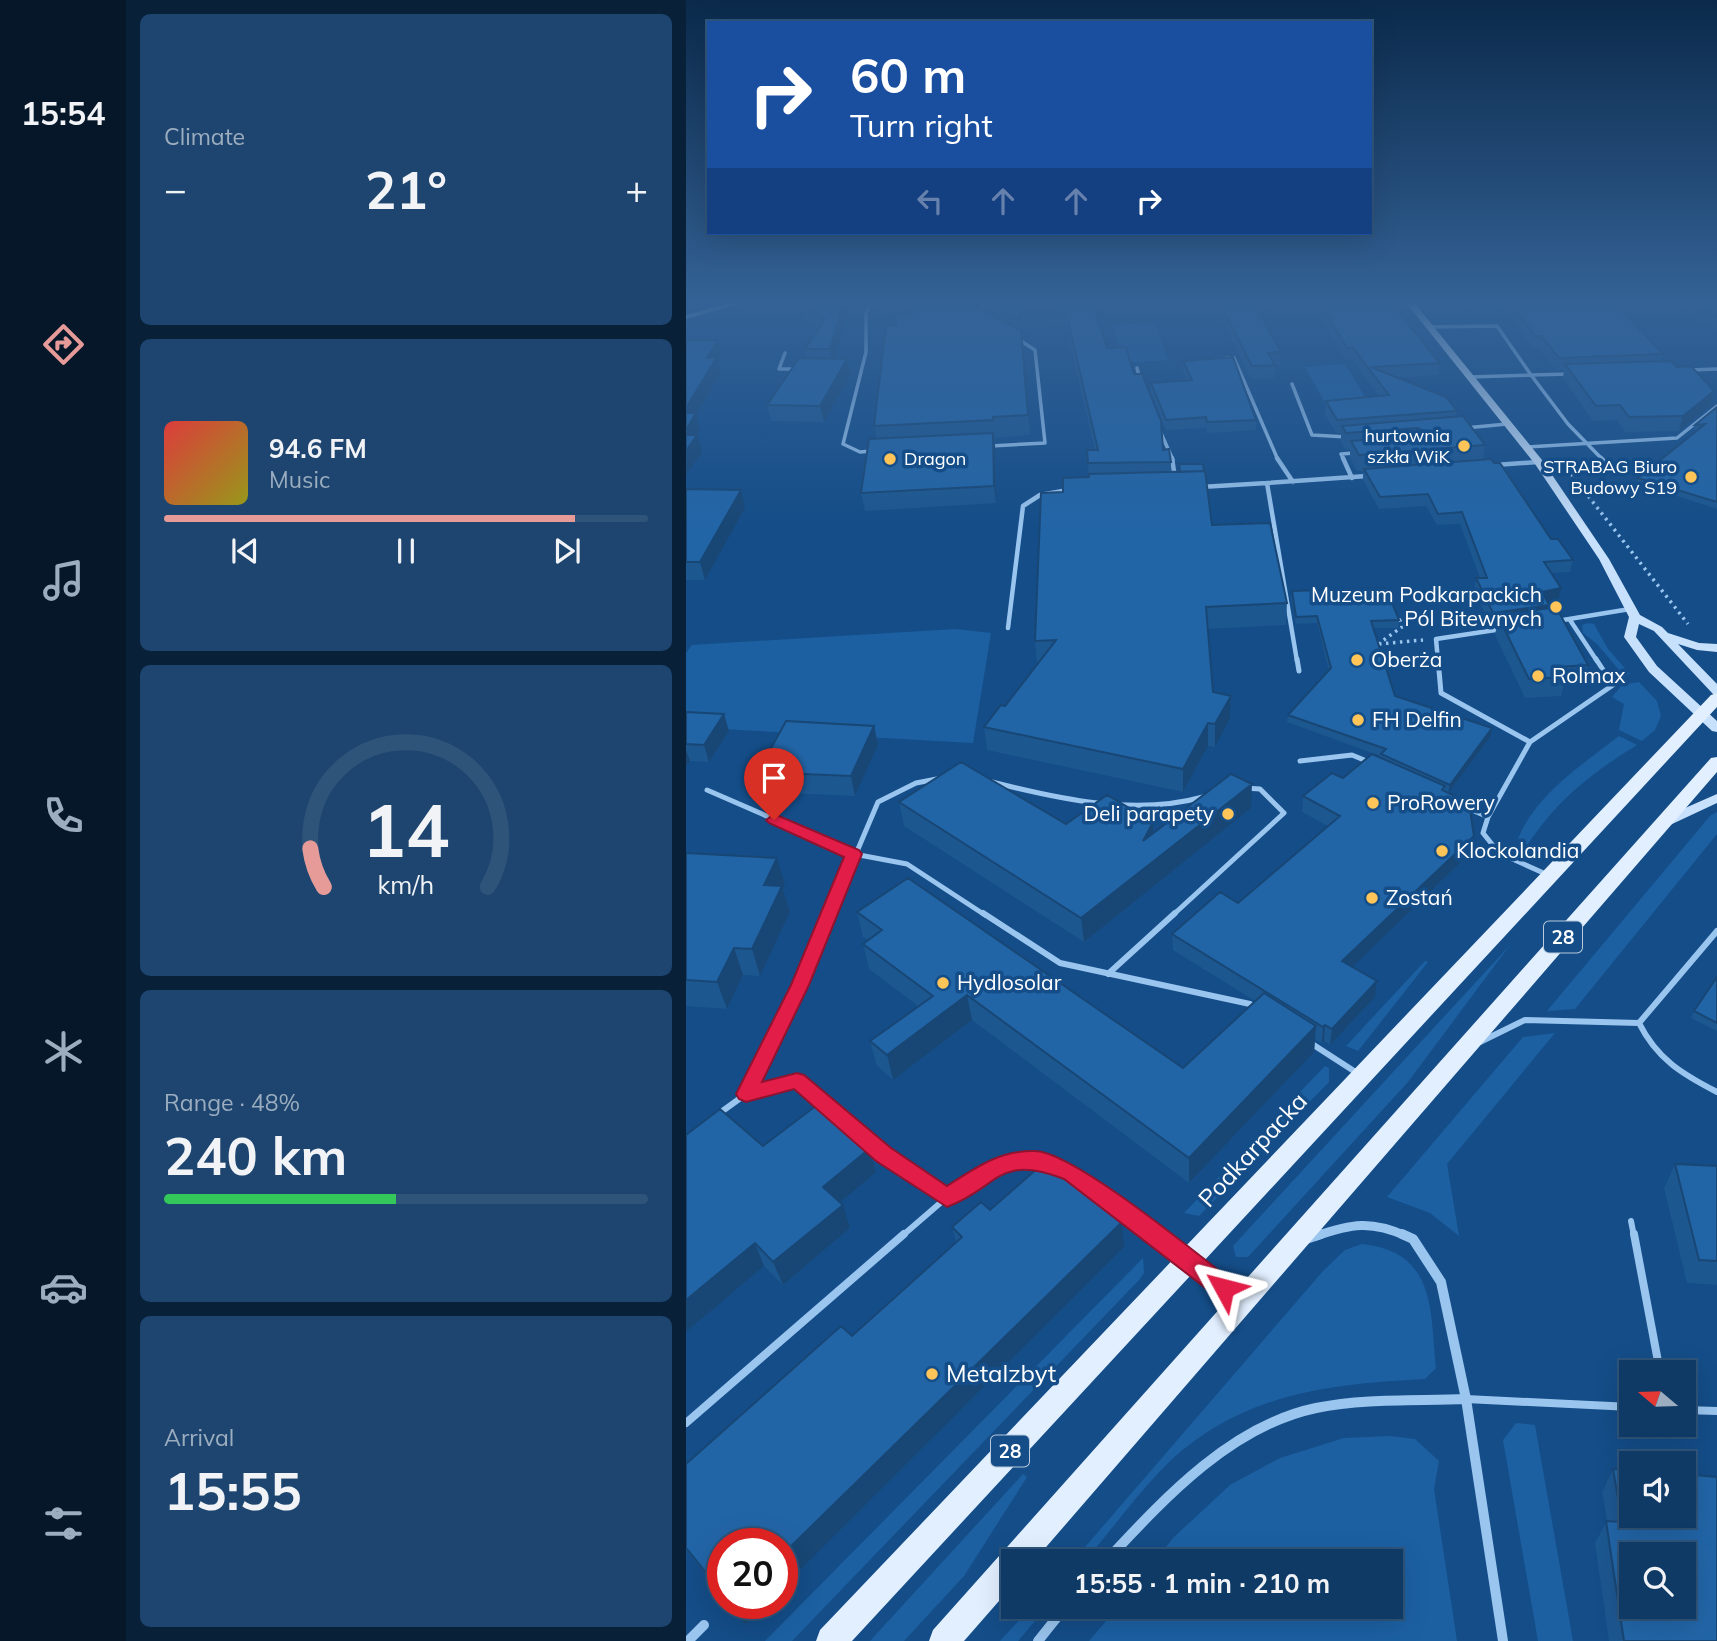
<!DOCTYPE html>
<meta charset="utf-8">
<style>
:root{--surface:#0f3a66;--page:#1d456f;--text:#f1f3f6;--muted:#9badbf;--line:#2f547a;--accent:#e69b98}
body{margin:0;font-family:Mulish,sans-serif;background:var(--page);color:var(--text);height:100vh;display:flex;flex-direction:column;font-size:26px;white-space:nowrap}
*{box-sizing:border-box;margin:0}
p{font-size:23px;color:var(--muted)}
.icon{flex:none;width:38px;height:38px;fill:none;stroke:currentColor;stroke-width:2;stroke-linecap:round;stroke-linejoin:round}
.map{position:relative;flex:1;overflow:hidden}
.drawer{display:flex;flex-direction:column;gap:14px;padding:14px;background:#082038;width:560px}
.drawer>*{flex:none}
.top-card{position:absolute;left:21px;top:21px;width:665px;height:214px;border-radius:0px;box-shadow:0 7px 28px #0002,0 0 0 2px var(--line);background:#1a4fa0;color:#fff;overflow:hidden}
.needle{width:46px;rotate:289deg}
.fabs{position:absolute;left:933px;top:1360px;display:grid;gap:14px}
.fabs a{display:grid;place-items:center;width:77px;height:77px;border-radius:0px;background:var(--surface);box-shadow:0 7px 28px #0002,0 0 0 2px var(--line);font-size:35px}
.speed{position:absolute;left:21px;top:1528px;display:flex;gap:14px;font-size:35px;font-weight:700;text-align:center}
.speed>*{display:grid;place-content:center;width:91px;height:91px;border-radius:50%;background:var(--surface);box-shadow:0 7px 28px #0002,0 0 0 2px var(--line);line-height:1}
.speed .limit{border:10px solid #d22;background:#fff;color:#111}
.pin{position:absolute;display:grid;place-items:center;width:60px;height:60px;color:#fff;margin:-72px -30px;border-radius:50% 50% 50% 0;rotate:-45deg;box-shadow:0 0 7px #0007}
.pin .icon{rotate:45deg}
.me{position:absolute;width:77px;margin:-38px;rotate:308deg;stroke-linejoin:round;filter:drop-shadow(0 0 5px #0008)}
.turn{display:flex;align-items:center;gap:24px;height:147px;padding:0 28px;font-size:32px}
.turn .icon{width:91px;height:91px;stroke-width:2.5}
.turn b{display:block;font-size:49px;line-height:60px}
.lanes{display:flex;align-items:center;height:66px;padding:0 28px;background:#0003;justify-content:center;gap:35px;direction:ltr}
.lanes .off{opacity:.35}
.big{font-size:52px;font-weight:700;line-height:1.1}
.drawer .widget{flex:1;display:flex;flex-direction:column;justify-content:center;gap:10px;min-width:0;padding:0 24px;border-radius:10px;background:var(--page)}
.drawer .dial{align-items:center;gap:0}
.dial svg{height:182px;overflow:visible;fill:none;stroke:var(--line);stroke-width:7;stroke-linecap:round;text-anchor:middle}
.dial text{fill:var(--text);stroke:none}
.song{display:flex;align-items:center;gap:21px}
.cover{width:84px;height:84px;border-radius:10px;background:linear-gradient(135deg,hsl(0 70% 55%),hsl(60 70% 35%))}
.played{height:7px;border-radius:4px;background:linear-gradient(90deg,var(--accent) 85%,var(--line) 85%)}
.keys{display:flex;justify-content:space-around;direction:ltr}
.heat{display:flex;justify-content:space-between;align-items:center;font-size:38px;direction:ltr}
.charge{height:10px;border-radius:5px;background:linear-gradient(90deg,#34c759 48%,var(--line) 0)}
.trip{position:absolute;left:315px;top:1549px;width:402px;height:70px;border-radius:0px;background:var(--surface);box-shadow:0 7px 28px #0002,0 0 0 2px var(--line);font-weight:700;line-height:70px;text-align:center}
main{display:flex;flex:1;min-height:0}
.tabs{display:flex;flex-direction:column;width:126px;justify-content:space-around;align-items:center;background:#061729;color:var(--muted)}
.tabs .icon{width:49px;height:49px}
.tabs .selected{color:var(--accent)}
.tabs b{font-size:32px;color:var(--text)}
.map>svg:first-child{display:block}
.green{fill:#1c60a2}
.lines{fill:none;stroke-linecap:round;stroke-linejoin:round}
.path{stroke:#9ac5ef;stroke-width:3.5;stroke-dasharray:2.5 4.5;stroke-linecap:butt}
.lane-far4{stroke:#9ac5ef;stroke-width:3.5}
.lane-far3{stroke:#9ac5ef;stroke-width:4.5}
.lane-far2{stroke:#9ac5ef;stroke-width:5}
.lane-far1{stroke:#9ac5ef;stroke-width:6}
.lane{stroke:#9ac5ef;stroke-width:8}
.street-far1{stroke:#9ac5ef;stroke-width:9}
.street{stroke:#9ac5ef;stroke-width:10}
.secondary{fill:#c7e0fb;fill-rule:evenodd}
.primary{fill:#e2efff;fill-rule:evenodd}
.rail-casing{stroke:#fff;stroke-width:5}
.rail{stroke:#144d88;stroke-width:3.5;stroke-dasharray:10;stroke-linecap:butt}
.wall{fill:#1d5790}
.shaded-wall{fill:#184775}
.building{fill:#2265a7;stroke:#184775;stroke-width:2;fill-rule:evenodd}
.route{fill:#e11d48;stroke:#92132f;stroke-width:2}
.poi-dot{fill:#ffc558;stroke:#144d88;stroke-width:2.5}
.labels{text-anchor:middle;stroke-width:7;stroke-linejoin:round;paint-order:stroke}
.far-poi-label{font-size:18px;fill:#fff;stroke:#144d88;text-anchor:end}
.shield{fill:#144d88;stroke:#b8cadb;stroke-width:2}
.shield-label{font-size:19px;font-weight:bold;fill:#fff}
.poi-label{font-size:21px;fill:#fff;stroke:#144d88;text-anchor:start}
.near-street-label{font-size:24px;fill:#fff;stroke:#144d88}
.near-poi-label{font-size:24px;fill:#fff;stroke:#144d88;text-anchor:start}
</style>
<main>
<nav class="tabs">
<b>15:54</b>
<svg class="icon selected" aria-label="directions" viewBox="0 0 24 24"><path d="M12 3l9 9-9 9-9-9zM9 14v-3h6M13 9l2 2-2 2"/></svg>
<svg class="icon" aria-label="music" viewBox="0 0 24 24"><path d="M9 18V5l10-2v13"/><circle cx="6" cy="18" r="3"/><circle cx="16" cy="16" r="3"/></svg>
<svg class="icon" aria-label="phone" viewBox="0 0 24 24"><path d="M5 4h4l2 5-3 2q2 4 5 5l2-3 5 2v4C11 20 4 13 5 4z"/></svg>
<svg class="icon" aria-label="climate" viewBox="0 0 24 24"><path d="M12 3v18M4 7l16 10M4 17L20 7"/></svg>
<svg class="icon" aria-label="car" viewBox="0 0 24 24"><path d="M5 17H2v-5l4-1 3-4h7l3 4 3 1v5h-3M9 17h6M6 11h13"/><circle cx="7" cy="17" r="2"/><circle cx="17" cy="17" r="2"/></svg>
<svg class="icon" aria-label="filters" viewBox="0 0 24 24"><path d="M4 7h16M4 17h16"/><circle cx="9" cy="7" r="2"/><circle cx="15" cy="17" r="2"/></svg>
</nav>
<section class="drawer">
<div class="widget"><p>Climate</p>
<div class="heat"><a>−</a><b class="big">21°</b><a>+</a></div>
</div>
<div class="widget">
<div class="song"><i class="cover"></i><div><b>94.6 FM</b><p>Music</p></div></div>
<div class="played"></div>
<div class="keys"><svg class="icon" aria-label="previous" viewBox="0 0 24 24"><path d="M18 5L8 12l10 7zM5 5v14"/></svg><svg class="icon" aria-label="pause" viewBox="0 0 24 24"><path d="M8 5v14M16 5v14"/></svg><svg class="icon" aria-label="next" viewBox="0 0 24 24"><path d="M6 5l10 7-10 7zM19 5v14"/></svg></div>
</div>
<div class="widget dial"><svg viewBox="0 0 100 80">
<path d="M14 69A42 42 0 1 1 86 69"/>
<path d="M14 69A42 42 0 0 1 8 52" stroke="#e69b98"/>
<text x="50" y="56" font-size="32" font-weight="700">14</text>
<text x="50" y="72" font-size="11">km/h</text>
</svg></div>
<div class="widget"><p>Range · 48%</p><b class="big">240 km</b><div class="charge"></div></div>
<div class="widget"><p>Arrival</p><b class="big">15:55</b></div>
</section>
<div class="map">
<svg width="1031" height="1641" viewBox="0 0 1031 1641">
<rect width="100%" height="100%" fill="#144d88"/>
<path class="green" d="M469,323L482,360L438,363L426,325Z
M659,364L684,405L642,408L619,367Z
M902,623L908,624L922,649L944,674L938,676L911,644L897,633L896,625Z
M269,629L305,633L287,743L0,727V653L6,645Z
M953,682L971,701L975,716L969,730L956,741L933,730L938,704L926,697L936,685Z
M933,736L951,745C903,775 872,799 840,847L832,839C849,795 897,764 933,736Z
M1031,812V834L889,1009L861,1011L1024,816Z
M824,945L722,1082L562,1257H550L547,1246Z
M739,961L742,962L672,1051L660,1046Z
M869,1033L761,1164L773,1236L744,1213L701,1197L837,1037Z
M639,1066L643,1068V1082L513,1216L498,1213Z
M676,1244C750,1252 744,1309 750,1368L739,1379C641,1384 552,1394 478,1467C450,1496 425,1530 399,1561H387L637,1271L659,1250Z
M457,1258L458,1273L454,1279L106,1641H79Z
M830,1423L849,1425L887,1641H852L817,1440Z
M704,1436L729,1439L753,1461L748,1489L771,1641H403L432,1607L705,1606V1561H469L487,1538L544,1485L594,1458L658,1438Z
M337,1474L341,1477L278,1576L218,1641H184Z
M346,1606L361,1607L332,1641H314Z"/>
<g class="lines">
<path class="path" d="M885,474L1002,624
M692,644L716,627L714,620L768,618
M693,644L737,640"/>
<path class="lane-far4" d="M297,300V314
M743,327L811,326L845,375L884,374
M99,353L93,369H112
M540,358H548L592,460
M451,368L454,380
M1003,370L1031,369
M783,377L845,375L882,424L917,460
M606,384L626,435L661,437
M779,428L821,424
M474,431L487,460
M305,446L359,443L349,350L332,339
M841,447L991,438L1031,406
M186,451L174,452L157,444L180,352V313L187,300
M658,460L655,454L668,453"/>
<path class="lane-far3" d="M486,458L489,478
M591,458L607,482
M657,458L666,478
M915,458L921,464
M809,465L852,462
M515,487L581,483
M884,620L911,661
M871,621L944,609
M322,628L337,506L354,495L382,490
M611,661L581,483L681,476
M752,661L750,639L816,629"/>
<path class="lane-far2" d="M611,659L613,671
M752,659L755,693L844,742L927,685L910,659
M614,761L666,755L683,762
M306,782C373,799 449,816 517,797
M21,790L168,854L221,864L299,915
M777,806L802,817L844,742
M802,817L797,833L813,853L862,875
M144,915L192,802L230,783L256,778
M487,915L598,813L574,789L558,788"/>
<path class="lane-far1" d="M297,913L374,963L564,1004L571,1009
M422,974L489,913
M953,1023L1031,931
M953,1023C971,1059 996,1074 1031,1092
M623,1042L671,1073
M794,1042L839,1020L953,1023
M60,1094L114,985L145,913
M31,1115L60,1094L111,1080L197,1154L260,1198C275,1188 293,1172 310,1166C372,1143 425,1202 470,1236
M945,1221L948,1236
M216,1236L260,1198"/>
<path class="lane" d="M468,1234L498,1257
M948,1234L974,1372
M509,1265L551,1298
M780,1399L945,1407
M998,1410L1031,1411
M0,1423L218,1234"/>
<path class="street-far1" d="M630,1236C665,1224 685,1220 720,1236"/>
<path class="street" d="M716,1234L727,1239L755,1282L780,1399L817,1641
M620,1239L635,1234
M420,1561C477,1500 544,1426 630,1408C678,1398 731,1401 780,1399
M2,1641L18,1625
M352,1641L380,1606"/>
<path class="secondary" d="M54,300H68L0,319V315Z
M718,300H726L856,460L923,559L954,615L976,627L982,633L1013,643L1031,644V652L1011,650L992,644L1031,684V695L1027,694L968,631L953,624L950,637L971,666L1031,721V732L1026,731L963,672L938,637L943,617L913,559L849,464Z
M1031,794V803L984,825H974L972,822L974,819Z"/>
<path class="primary" d="M1031,693V707L166,1641H130L134,1630L1025,695Z
M1031,757V772L348,1561H327V1585L278,1641H243L247,1630L1025,758Z"/>
<defs>
<path id="rail" d="M0,302L8,300"/>
</defs>
<use href="#rail" class="rail-casing"/>
<use href="#rail" class="rail"/>
</g>
<path class="wall" d="M118,300H164L148,359L164,375L138,422L85,421L81,405L121,358L119,349L133,328L120,319L117,304Z
M228,300H293V308L300,312L299,300H414V307H409V311L421,348L448,374L477,450L485,462V472H493V464L526,525L601,603L600,625L522,629L527,692L545,696L544,718L529,747L522,746L497,792L301,750L298,727L319,706L352,663H351L349,641L377,492L403,477L401,450H409L380,326L335,329L344,435L309,438L310,503L179,511L175,493L191,439L188,426L210,325L226,313Z
M515,300H595L567,302L595,352L594,365H589V378L565,379L534,315L522,316Z
M625,300H703L754,363L752,375L712,378L771,411L770,417L799,445L797,460L865,539L887,560L884,572L866,573L872,601L862,603L863,605L862,609L902,665L898,684L878,685L875,696L839,698L809,635L811,625L805,626L788,590L790,578H794L774,524L751,525L740,506L693,509L677,480V471H671L664,458V449H659L655,442V433H650L639,414L640,401L693,396L666,360H660Z
M764,300H926L977,354L975,361L991,367L1028,391L1024,406L993,431L939,432L931,420L907,421L877,378L878,370H870L853,348H847L819,310L783,311L778,304H767Z
M987,300H1031V332L1017,321L1013,322Z
M497,361L570,420V430L521,433L520,428L480,430L465,393V383L501,380L497,371Z
M1031,407V509L951,483L952,478L1012,430H1008L1009,425Z
M0,489L59,508L19,580H0Z
M606,591L713,620L712,628H688L709,696L806,728L805,736L762,793L785,852L666,967L691,981L689,997L644,1045L638,1041L636,1043L629,1039L628,1052L503,1183L286,1020L207,1080L191,1066L184,1041L232,1006L183,969L177,944L182,940L177,937L171,912L497,1068L569,1001L487,950L486,934L552,903L642,826L616,812L617,796L657,778L694,757V756L601,722L602,715L643,671L631,623L610,624L605,598Z
M0,712L43,731L23,762L4,761L0,767Z
M188,726L192,745L169,796L78,792L72,772Z
M213,802L380,824L467,822L468,833L565,808L398,942L218,826Z
M0,853L91,858L99,884L97,889L104,912L74,976L57,975L41,1009L0,1006Z
M1031,977V1031L1005,1018L1008,1011Z
M77,1146L190,1172L154,1202L164,1228L97,1285L78,1266L0,1332Z
M989,1164L1031,1166V1285L1001,1283L978,1188Z
M304,1210L438,1247L96,1588V1544H37V1597L0,1550V1464L166,1336L270,1242L266,1227Z
M927,1469L1031,1641H923L909,1543L921,1521L916,1492Z
M42,1603H82L59,1625Z"/>
<path class="shaded-wall" d="M158,300H164V302L147,364L144,349Z
M32,340L36,355L32,361L35,373L10,414L14,429L8,439L11,435L16,452L0,475V408L21,358Z
M161,359L164,375L138,422L134,406Z
M1028,391L1024,406L993,431L997,416Z
M307,433L309,450L310,503L308,486Z
M55,490L59,508L19,580L14,562Z
M875,588L872,601L854,604L856,592Z
M863,605L861,617L812,616L811,625L805,626L807,613Z
M545,696L544,718L529,747V724Z
M38,714L43,731L23,762L18,745Z
M522,723V746L497,792V769Z
M188,726L192,745L169,796L165,776Z
M806,728L805,736L762,793L764,785Z
M0,750L4,761L0,767Z
M566,784L565,808L398,942L395,918Z
M467,822L468,846L457,841Z
M788,836L785,852L655,978L656,961Z
M91,858L99,884L97,889L104,912L74,976L66,949L78,885Z
M48,948L57,975L41,1009L31,982Z
M691,981L689,997L644,1045L646,1029Z
M281,995L286,1020L207,1080L201,1055Z
M639,1025L638,1041L636,1043L637,1027Z
M630,1026L628,1052L503,1183V1158Z
M183,1149L190,1172L145,1210L137,1187Z
M157,1205L164,1228L97,1285L87,1262Z
M436,1222L438,1247L96,1588V1555Z
M69,1243L78,1266L0,1332V1300Z
M48,1603H82L59,1625L46,1605Z"/>
<path class="building" d="M118,300H158L144,349H119L139,319L117,304Z
M228,300H291L292,307L335,330L342,415L307,417V420L188,426L200,326L210,325L209,315L226,313Z
M299,300H406L421,348L440,347L448,374H456L475,421L477,450L483,449L485,462L402,463L401,450H412L379,308L334,310V320L299,302Z
M520,300H566L595,352L582,353L589,365L566,366L534,303L522,304Z
M632,300H703L754,363L685,367L760,397L771,411L651,420L640,401L703,395L667,348H661Z
M822,300H926L977,354L873,358L855,336H849Z
M1003,300H1031V318L1020,310H1015Z
M0,340H32L21,358L31,357L0,408Z
M547,357L570,420L521,422L520,417L480,420L465,383L506,380L497,361Z
M113,358L161,359L134,406L81,405Z
M985,361L991,367L1005,366L1028,391L997,416L943,417L934,405L910,406L879,364Z
M1031,407V502L952,478L1019,424L1009,425Z
M0,413H10L0,430Z
M777,416L799,445L673,455L665,441L732,436L736,430L732,428L660,433L656,426Z
M307,433L308,486L175,493L183,439Z
M0,435H11L0,451Z
M805,459L808,463H814L865,539H872L887,560L858,562L875,588L856,592L863,605L807,613L790,578H801L776,512L752,514L742,494L694,497L678,469Z
M493,464H517L518,471L494,472Z
M519,471L526,525L584,523L601,603L520,607L527,692L545,696L529,724L522,723L497,769L298,727L315,705L319,706L370,640L349,641L355,493L377,492V478L403,477V474Z
M0,489L55,490L14,562H0Z
M700,588L713,620L685,621L709,696L806,728L764,785L695,754L700,749L602,715L645,668L631,616L610,617L606,591Z
M870,607L902,665L874,667L880,677L843,679L812,616Z
M0,712L38,714L18,745L0,744Z
M100,721L188,726L165,776L72,772Z
M686,754L759,786L756,790L783,803L788,836L656,961L691,981L646,1029L639,1025L637,1027L486,934L534,892L552,903L654,816L617,796L646,773L657,778Z
M275,762L380,824L421,795L467,822L457,841L545,774L566,784L395,918L213,802Z
M0,853L91,858L78,885L96,886L66,949L48,948L31,982L0,980Z
M222,878L497,1068L578,993L630,1026L503,1158L281,995L201,1055L184,1041L247,996L177,944L196,930L171,912Z
M1031,977V1023L1008,1011Z
M131,1105L183,1149L137,1187L157,1205L87,1262L69,1243L0,1300V1135L34,1109L77,1146Z
M360,1161L436,1222L96,1555V1544H37V1594L0,1548V1464L155,1326L166,1336L276,1237L266,1227L295,1202L304,1210Z
M989,1164L1031,1166V1261L1013,1260Z
M927,1469L945,1470V1516H998V1474L1031,1477V1641H938L920,1521L936,1522ZM945,1554H998V1606H945Z"/>
<linearGradient id="sky" x2="0" y2="1"><stop stop-color="#0b2a4b"/><stop offset="0.57" stop-color="#346296"/><stop offset="1" stop-color="#346296" stop-opacity="0"/></linearGradient>
<rect width="1031" height="530" fill="url(#sky)"/>
<path class="route" d="M88,814L173,850L176,854L123,985L76,1082L111,1073L118,1075L205,1148L261,1186C289,1168 314,1150 349,1151C388,1152 510,1253 546,1281L550,1288L546,1296L538,1299L530,1296L378,1179C311,1153 313,1188 261,1207L190,1161L108,1089L60,1102L53,1099L50,1094L105,985L158,857L83,823L80,820Z"/>
<g class="poi-dot">
<circle cx="778" cy="446" r="7"/>
<circle cx="204" cy="459" r="7"/>
<circle cx="1005" cy="477" r="7"/>
<circle cx="870" cy="607" r="7"/>
<circle cx="671" cy="660" r="7"/>
<circle cx="852" cy="676" r="7"/>
<circle cx="672" cy="720" r="7"/>
<circle cx="687" cy="803" r="7"/>
<circle cx="542" cy="814" r="7"/>
<circle cx="756" cy="851" r="7"/>
<circle cx="686" cy="898" r="7"/>
<circle cx="257" cy="983" r="7"/>
<circle cx="246" cy="1374" r="7"/>
</g>
<g class="labels">
<g class="far-poi-label">
<text x="764" y="442">hurtownia<tspan x="764" dy="21">szkła WiK</tspan></text>
<text x="218" y="465" text-anchor="start">Dragon</text>
<text x="991" y="473">STRABAG Biuro<tspan x="991" dy="21">Budowy S19</tspan></text>
</g>
<g class="shield">
<rect x="858" y="921.5" width="38" height="31" rx="5"/>
<rect x="305" y="1435.5" width="38" height="31" rx="5"/>
</g>
<g class="shield-label">
<text x="877" y="944">28</text>
<text x="324" y="1458">28</text>
</g>
<g class="poi-label">
<text x="856" y="602" text-anchor="end">Muzeum Podkarpackich<tspan x="856" dy="24">Pól Bitewnych</tspan></text>
<text x="685" y="667">Oberża</text>
<text x="866" y="683">Rolmax</text>
<text x="686" y="727">FH Delfin</text>
<text x="701" y="810">ProRowery</text>
<text x="528" y="821" text-anchor="end">Deli parapety</text>
<text x="770" y="858">Klockolandia</text>
<text x="700" y="905">Zostań</text>
<text x="271" y="990">Hydlosolar</text>
</g>
<g class="near-street-label">
<text transform="translate(567 1150) rotate(-47)" y="8">Podkarpacka</text>
</g>
<g class="near-poi-label">
<text x="260" y="1382">Metalzbyt</text>
</g>
</g>
</svg>
<div class="fabs">
<a><svg class="needle" viewBox="-14 -14 28 28"><path d="M0-13l5 13h-10z" fill="#e53935"/><path d="M0 13l5-13h-10z" fill="#9badbf"/></svg></a>
<a><svg class="icon" aria-label="sound" viewBox="0 0 24 24"><path d="M4 9h4l5-4v14l-5-4H4zM17 9q2 3 0 6"/></svg></a>
<a><svg class="icon" aria-label="search" viewBox="0 0 24 24"><circle cx="10" cy="10" r="6"/><path d="M15 15l6 6"/></svg></a>
</div>
<div class="speed"><div class="limit">20</div></div>
<div class="pin" style="left:88px;top:820px;background:#d93025"><svg class="icon" aria-label="arrive" viewBox="0 0 24 24"><path d="M6 21V4h12l-3 4 3 4H6"/></svg></div>
<svg class="me" style="left:538px;top:1288px" viewBox="-20 -20 40 40"><path d="M0-17L14 15 0 8-14 15z" fill="#e11d48" stroke="#fff" stroke-width="4"/></svg>
<div class="trip">15:55 · 1 min · 210 m</div>
<div class="top-card">
<div class="turn"><svg class="icon" aria-label="right" viewBox="0 0 24 24"><path d="M7 20v-9h11M14 6l5 5-5 5"/></svg><div><b>60 m</b>Turn right</div></div>
<div class="lanes"><svg class="icon off" aria-label="left" viewBox="0 0 24 24"><path d="M17 20v-9H6M10 6l-5 5 5 5"/></svg><svg class="icon off" aria-label="ahead" viewBox="0 0 24 24"><path d="M12 20V5M6 11l6-6 6 6"/></svg><svg class="icon off" aria-label="ahead" viewBox="0 0 24 24"><path d="M12 20V5M6 11l6-6 6 6"/></svg><svg class="icon" aria-label="right" viewBox="0 0 24 24"><path d="M7 20v-9h11M14 6l5 5-5 5"/></svg></div>
</div>
</div>
</main>
